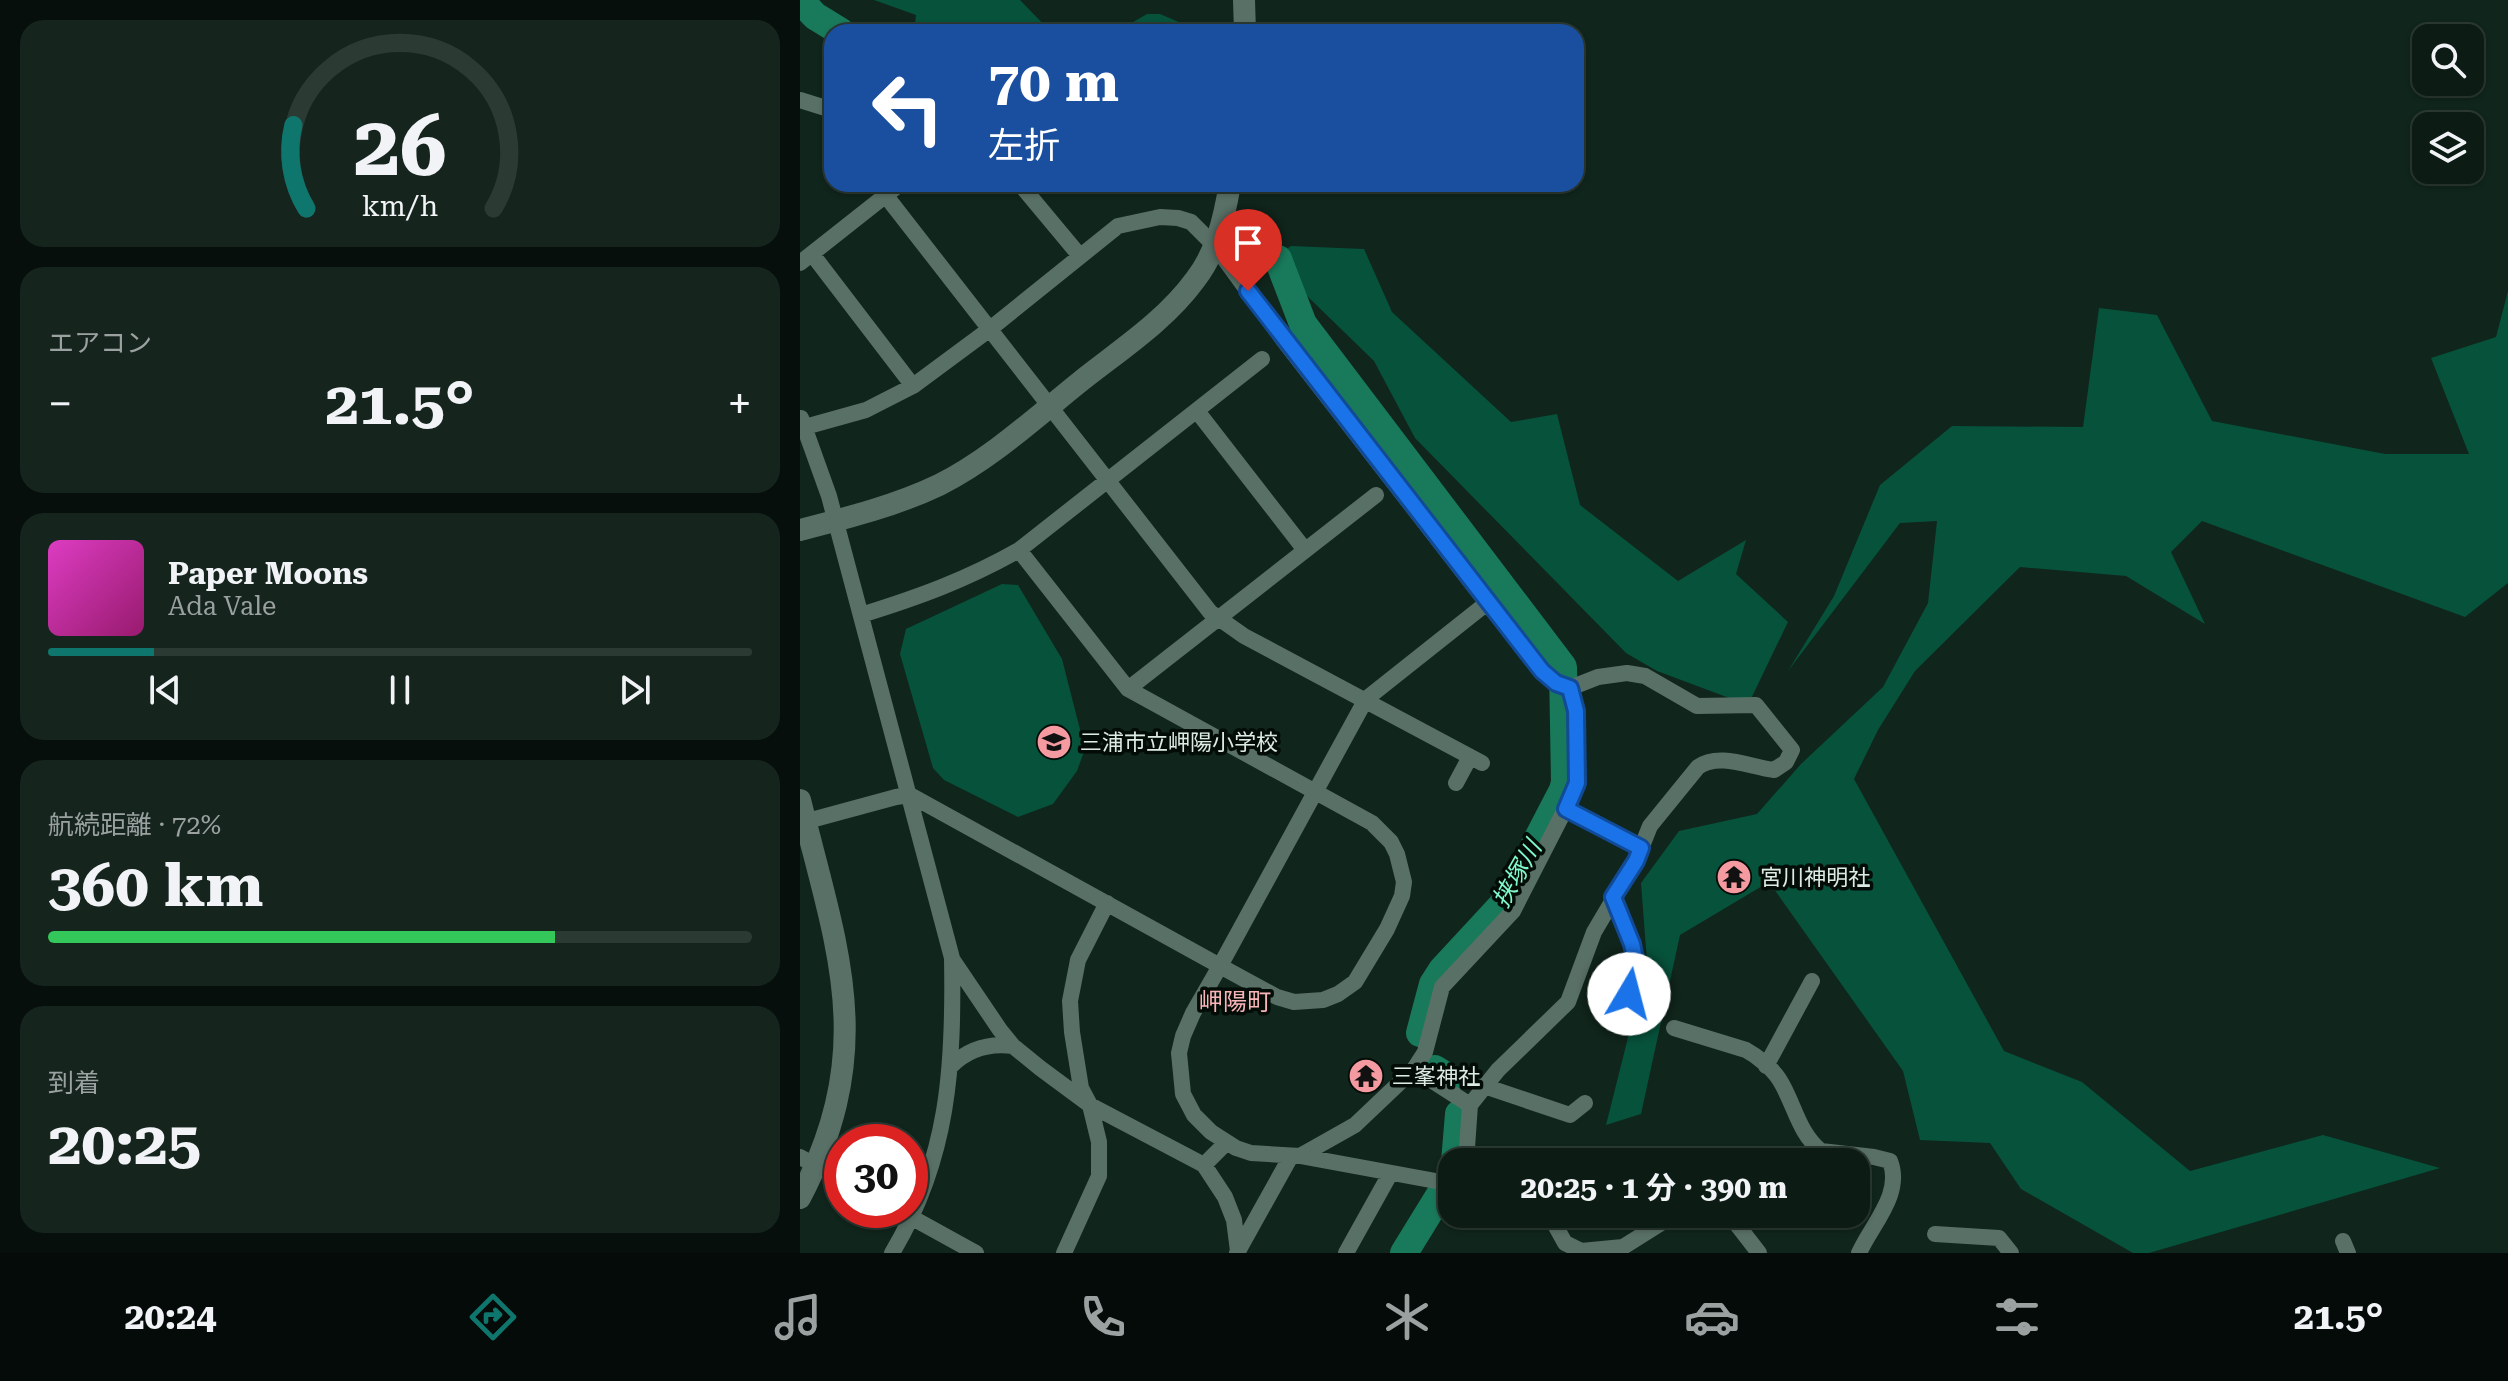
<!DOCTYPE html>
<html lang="ja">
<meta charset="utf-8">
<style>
:root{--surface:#0c1c15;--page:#15251e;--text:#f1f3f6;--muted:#9aa1a0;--line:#2c3a34;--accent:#0f766e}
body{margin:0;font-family:"Roboto Serif","Noto Sans JP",serif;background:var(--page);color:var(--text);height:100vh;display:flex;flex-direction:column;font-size:30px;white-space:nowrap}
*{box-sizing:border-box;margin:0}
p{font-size:26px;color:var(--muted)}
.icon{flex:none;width:44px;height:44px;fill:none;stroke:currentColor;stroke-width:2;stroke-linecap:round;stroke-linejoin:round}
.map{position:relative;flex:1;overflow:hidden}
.panel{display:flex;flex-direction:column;gap:20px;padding:20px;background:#070f0c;width:800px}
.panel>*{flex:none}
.banner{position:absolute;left:24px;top:24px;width:760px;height:168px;border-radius:24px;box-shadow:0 2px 6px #0004,0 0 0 2px var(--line);background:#1a4fa0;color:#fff;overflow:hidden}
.buttons{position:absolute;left:1612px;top:24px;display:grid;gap:16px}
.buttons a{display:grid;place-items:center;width:72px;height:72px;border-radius:16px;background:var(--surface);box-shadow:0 2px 6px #0004,0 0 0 2px var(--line);font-size:40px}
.speed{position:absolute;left:24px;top:1124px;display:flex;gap:16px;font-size:40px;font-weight:700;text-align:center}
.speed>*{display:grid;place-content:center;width:104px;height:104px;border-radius:50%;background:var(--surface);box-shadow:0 2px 6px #0004,0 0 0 2px var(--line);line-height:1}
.speed .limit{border:12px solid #d22;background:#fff;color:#111}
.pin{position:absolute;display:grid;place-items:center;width:68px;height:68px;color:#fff;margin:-82px -34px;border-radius:50% 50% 50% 0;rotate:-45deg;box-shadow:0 0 8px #0007}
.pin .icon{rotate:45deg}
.me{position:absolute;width:88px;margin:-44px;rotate:8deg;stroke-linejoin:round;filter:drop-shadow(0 0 6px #0008)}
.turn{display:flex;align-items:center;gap:28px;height:168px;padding:0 32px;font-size:36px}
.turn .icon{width:104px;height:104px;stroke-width:2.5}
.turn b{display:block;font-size:56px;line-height:68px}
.big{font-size:60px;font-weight:700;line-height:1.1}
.panel .tile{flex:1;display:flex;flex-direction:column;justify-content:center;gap:12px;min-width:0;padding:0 28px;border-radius:24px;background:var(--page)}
.panel .dial{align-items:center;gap:0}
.dial svg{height:208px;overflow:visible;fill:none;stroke:var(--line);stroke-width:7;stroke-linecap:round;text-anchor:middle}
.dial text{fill:var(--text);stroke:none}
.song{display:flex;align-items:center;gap:24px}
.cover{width:96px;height:96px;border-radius:12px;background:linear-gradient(135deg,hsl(310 70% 55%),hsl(320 70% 35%))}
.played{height:8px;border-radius:4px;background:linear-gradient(90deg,var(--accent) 15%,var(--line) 15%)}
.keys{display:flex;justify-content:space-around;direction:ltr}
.heat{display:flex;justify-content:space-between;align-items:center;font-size:44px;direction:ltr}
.charge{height:12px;border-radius:6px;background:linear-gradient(90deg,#34c759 72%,var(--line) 0)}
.trip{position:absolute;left:638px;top:1148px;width:432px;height:80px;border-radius:24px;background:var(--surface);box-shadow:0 2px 6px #0004,0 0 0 2px var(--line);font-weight:700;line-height:80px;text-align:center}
.dock{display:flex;height:128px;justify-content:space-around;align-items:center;background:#050b08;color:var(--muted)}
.dock .icon{width:56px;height:56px}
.dock .current{color:var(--accent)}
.dock b{font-size:36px;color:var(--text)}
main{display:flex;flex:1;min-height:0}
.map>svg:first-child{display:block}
.green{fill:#06523b}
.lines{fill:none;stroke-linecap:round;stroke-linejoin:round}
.river{stroke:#197a5b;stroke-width:28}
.street{stroke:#597066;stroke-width:16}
.secondary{stroke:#597066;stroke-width:22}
.route-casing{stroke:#114b97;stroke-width:20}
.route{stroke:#1a73e8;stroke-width:14}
.labels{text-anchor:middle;stroke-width:7;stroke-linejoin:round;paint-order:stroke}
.poi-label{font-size:22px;fill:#deebe5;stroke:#040c08;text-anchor:start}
.water-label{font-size:24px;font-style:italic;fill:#81facb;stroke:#040c08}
.neighbourhood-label{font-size:24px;fill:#f8b4b7;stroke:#040c08}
</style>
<main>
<section class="panel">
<div class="tile dial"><svg viewBox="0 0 100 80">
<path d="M14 69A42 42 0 1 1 86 69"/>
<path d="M14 69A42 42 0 0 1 9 37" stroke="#0f766e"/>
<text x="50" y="56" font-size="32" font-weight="700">26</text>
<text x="50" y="72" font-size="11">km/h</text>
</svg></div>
<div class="tile"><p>エアコン</p>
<div class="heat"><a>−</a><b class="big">21.5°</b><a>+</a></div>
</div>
<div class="tile">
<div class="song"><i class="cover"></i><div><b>Paper Moons</b><p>Ada Vale</p></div></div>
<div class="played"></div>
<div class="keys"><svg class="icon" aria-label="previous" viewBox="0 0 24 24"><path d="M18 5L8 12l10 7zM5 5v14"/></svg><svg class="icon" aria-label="pause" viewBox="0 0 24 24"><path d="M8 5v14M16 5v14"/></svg><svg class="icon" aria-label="next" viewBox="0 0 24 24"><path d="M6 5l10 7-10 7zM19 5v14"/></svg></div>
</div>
<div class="tile"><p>航続距離 · 72%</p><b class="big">360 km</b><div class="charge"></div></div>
<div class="tile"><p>到着</p><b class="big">20:25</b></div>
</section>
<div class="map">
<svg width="1708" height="1253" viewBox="0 0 1708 1253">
<rect width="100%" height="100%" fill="#10251c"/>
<path class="green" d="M74,0H220L251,32H114L116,15Z
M347,14H360L381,23L384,32H316Z
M491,246L564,249L592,312L711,422L757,414L780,505L878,581L946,540L936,574L988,622L948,705L857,671L826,653L615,438L574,361L470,260Z
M1708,291V583L1665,617L1402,521L1371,552L1405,624L1326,576L1220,567L1115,671L1078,730L1054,779L1204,1051L1282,1082L1390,1171L1523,1135L1640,1168L1349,1253H1333L1221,1189L1190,1143L1120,1140L1103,1071L969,882L880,935L841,1114L806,1125L847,962L841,883L879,831L957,814L1001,764L1083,687L1128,603L1137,521L1100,523L988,671L1034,596L1080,485L1152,426L1283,427L1299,308L1357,315L1412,421L1585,454H1669L1631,358L1696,337Z
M202,584L218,585L262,659L285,749L277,771L253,804L218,817L144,780L133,768L100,654L106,629Z"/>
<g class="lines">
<path class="river" d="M0,0L15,16L41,32
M478,259L503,324L763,667L765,782L763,790L705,902L642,970L633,984L620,1033
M635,1069L651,1079
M655,1162L659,1114
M604,1253L652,1175"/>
<path class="street" d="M0,100L32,110
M220,184L280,256
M86,196L410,612L444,636L682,763
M12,254L113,386
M0,263L100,184
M397,411L505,550
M1,418L29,496L152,958C154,1066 149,1158 92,1253
M5,427L66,410L113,386L190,329L318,226L360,217L378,218L391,222L415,246L484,341L687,603L742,671L756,683L770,688L798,677L827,673L845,676L897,706L956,705L992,750L986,762L974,770C950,767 919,752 898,767L850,826L836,861L794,932L768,1002L698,1070L670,1105L666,1162
M219,550L462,359
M61,615C119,597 166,580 219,550L328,689L572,823L591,842L597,854L604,882L602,896L587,929L555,982L538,994L523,1000L494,1002L477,997L420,966L393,1013L383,1036L379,1053L383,1094L394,1115L411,1132L436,1148L451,1153L500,1156L652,1184
M328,689L576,495
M656,783L670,757
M766,809L841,848
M0,823L96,797L110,795L420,966L566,699L687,603
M813,897L832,944L838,972L820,1017
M152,959L200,1030L213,1046L240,1068L290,1105L404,1165L425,1197L434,1220L438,1251
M874,1028L946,1050C957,1056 972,1068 979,1079C994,1102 998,1133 1021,1151L1074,1157L1090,1161C1103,1194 1072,1224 1059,1253
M151,1066C168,1049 190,1043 213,1046
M966,1066L1012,981
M614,1069L670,1105
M684,1086L770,1115L785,1103
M500,1156L555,1125L614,1069L625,1052L642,987L713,911L775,790L776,711L770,688
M0,1157L42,1180
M404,1165L426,1143
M98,1210L176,1253
M749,1214L765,1243L781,1251L823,1247L866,1220L887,1214
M925,1214L935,1222L959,1253
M1135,1234L1199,1238L1211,1253
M1543,1241L1548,1253
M264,1253L299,1176V1142L290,1105L281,1088L272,1032L270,1001L278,960L307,903
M437,1253L491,1156
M546,1253L590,1174"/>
<path class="secondary" d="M444,0L445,32
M0,530C47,518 95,506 139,485C191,459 236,417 281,381C320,350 365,321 395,280C417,252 424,218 430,184
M0,800C38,952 78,1048 0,1198"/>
</g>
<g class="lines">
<defs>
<path id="route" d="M448,291L742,671L756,683L770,688L776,711L777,783L766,809L841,848L836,861L813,897L832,944L838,972L829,994"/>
</defs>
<use href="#route" class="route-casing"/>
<use href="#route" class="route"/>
</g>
<defs>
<symbol id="school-disc" viewBox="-11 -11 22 22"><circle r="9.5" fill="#f49aa0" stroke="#040c08"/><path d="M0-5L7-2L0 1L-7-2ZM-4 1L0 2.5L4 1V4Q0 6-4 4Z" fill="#111"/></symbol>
<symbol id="temple-disc" viewBox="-11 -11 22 22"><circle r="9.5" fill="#f49aa0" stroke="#040c08"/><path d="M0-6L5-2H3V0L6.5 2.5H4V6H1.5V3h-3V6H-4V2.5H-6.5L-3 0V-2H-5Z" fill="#111"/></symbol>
</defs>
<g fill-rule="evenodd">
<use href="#school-disc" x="234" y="722" width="40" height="40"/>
<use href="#temple-disc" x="914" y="857" width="40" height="40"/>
<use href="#temple-disc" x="546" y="1056" width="40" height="40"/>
</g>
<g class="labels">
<g class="poi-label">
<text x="280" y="750">三浦市立岬陽小学校</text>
<text x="960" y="885">宮川神明社</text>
<text x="592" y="1084">三峯神社</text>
</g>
<g class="water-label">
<text transform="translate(717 874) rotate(-60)" y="8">挟塚川</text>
</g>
<g class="neighbourhood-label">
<text x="435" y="1010">岬陽町</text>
</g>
</g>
</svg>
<div class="buttons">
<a><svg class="icon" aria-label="search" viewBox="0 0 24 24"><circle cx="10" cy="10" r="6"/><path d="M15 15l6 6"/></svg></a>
<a><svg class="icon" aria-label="layers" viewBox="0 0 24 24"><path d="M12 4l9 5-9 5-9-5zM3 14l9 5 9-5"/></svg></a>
</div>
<div class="speed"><div class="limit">30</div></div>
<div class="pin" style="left:448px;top:291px;background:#d93025"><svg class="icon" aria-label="arrive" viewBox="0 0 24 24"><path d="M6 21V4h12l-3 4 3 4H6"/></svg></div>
<svg class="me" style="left:829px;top:994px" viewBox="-20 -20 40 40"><circle r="19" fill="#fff"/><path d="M0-13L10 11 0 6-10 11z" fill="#1a73e8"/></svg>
<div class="trip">20:25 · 1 分 · 390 m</div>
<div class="banner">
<div class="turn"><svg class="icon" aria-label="left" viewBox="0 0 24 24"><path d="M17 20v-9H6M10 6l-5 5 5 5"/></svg><div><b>70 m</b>左折</div></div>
</div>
</div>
</main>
<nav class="dock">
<b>20:24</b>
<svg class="icon current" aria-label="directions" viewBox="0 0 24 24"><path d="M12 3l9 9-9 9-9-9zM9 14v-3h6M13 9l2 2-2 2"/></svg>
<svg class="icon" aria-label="music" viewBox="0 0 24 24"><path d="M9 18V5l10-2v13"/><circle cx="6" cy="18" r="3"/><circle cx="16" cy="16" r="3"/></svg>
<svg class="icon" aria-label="phone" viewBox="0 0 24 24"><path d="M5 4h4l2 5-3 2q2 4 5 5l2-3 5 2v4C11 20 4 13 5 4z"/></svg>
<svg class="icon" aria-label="climate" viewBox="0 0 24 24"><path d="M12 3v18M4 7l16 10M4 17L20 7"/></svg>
<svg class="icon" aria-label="car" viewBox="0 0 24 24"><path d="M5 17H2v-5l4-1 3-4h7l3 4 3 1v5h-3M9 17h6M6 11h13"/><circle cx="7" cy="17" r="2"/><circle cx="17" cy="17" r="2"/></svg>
<svg class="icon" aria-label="filters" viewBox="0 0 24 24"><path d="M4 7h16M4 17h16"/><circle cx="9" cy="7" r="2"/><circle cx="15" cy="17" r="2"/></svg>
<b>21.5°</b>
</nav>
